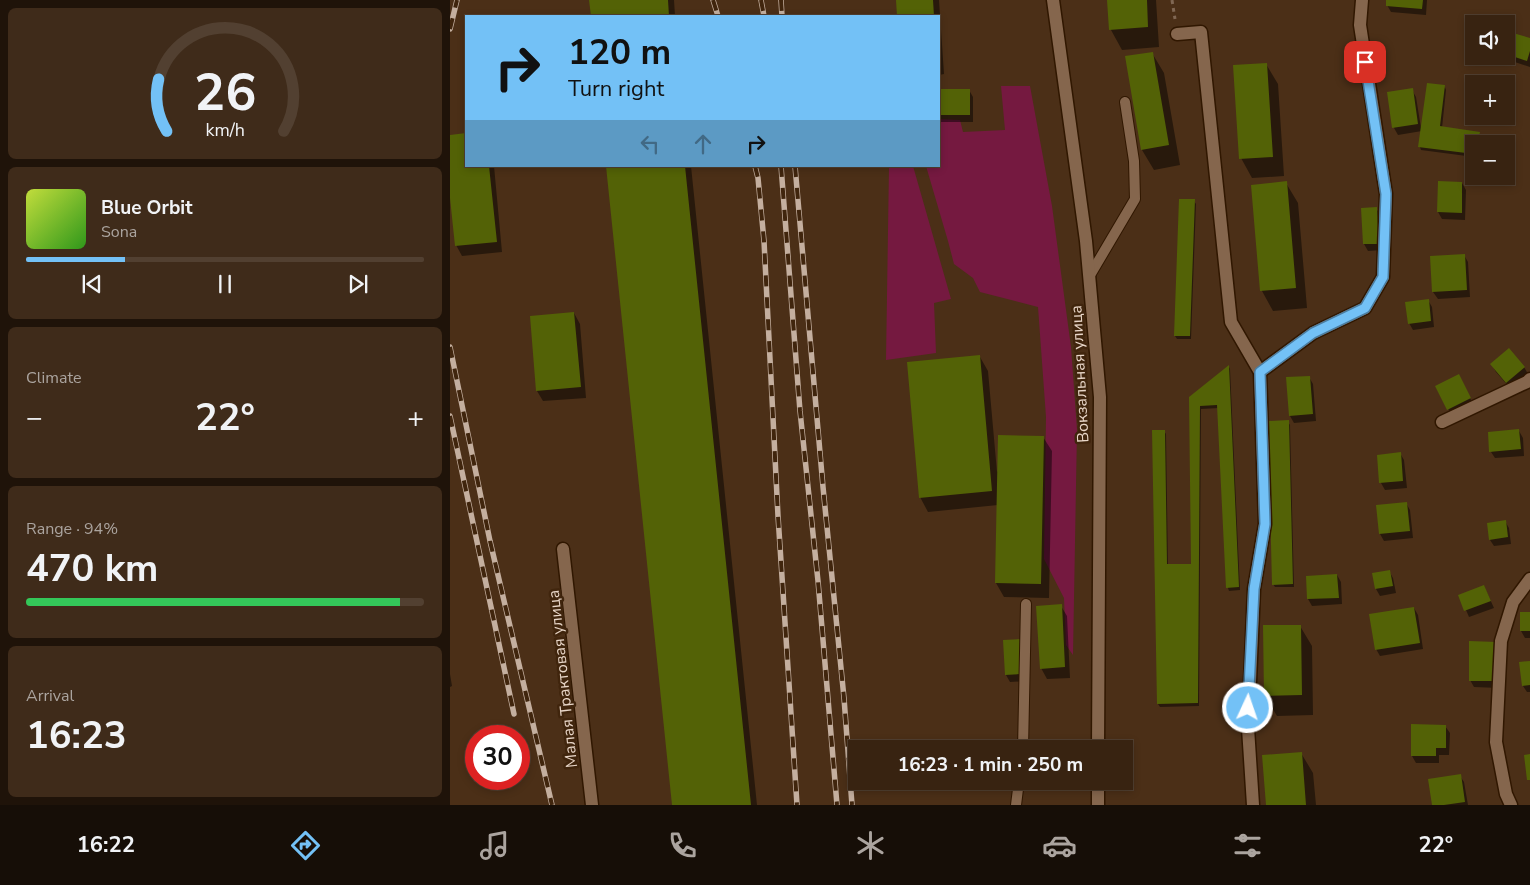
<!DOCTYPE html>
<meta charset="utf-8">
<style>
:root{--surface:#382311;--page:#3f2b1a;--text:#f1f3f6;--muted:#aba49f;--line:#524031;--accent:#73c1f6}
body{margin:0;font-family:"Nunito Sans",sans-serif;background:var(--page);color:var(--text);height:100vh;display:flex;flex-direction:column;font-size:19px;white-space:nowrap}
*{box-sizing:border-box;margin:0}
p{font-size:16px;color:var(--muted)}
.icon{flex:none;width:28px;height:28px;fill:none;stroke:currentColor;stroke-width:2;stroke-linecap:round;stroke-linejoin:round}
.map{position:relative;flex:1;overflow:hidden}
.drawer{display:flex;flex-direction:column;gap:8px;padding:8px;background:#1f1309;width:450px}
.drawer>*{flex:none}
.guide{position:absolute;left:15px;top:15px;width:475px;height:152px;border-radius:0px;box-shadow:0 2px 8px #0003,0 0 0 1px var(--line);background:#73c1f6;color:#111;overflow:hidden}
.fabs{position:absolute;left:1015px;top:15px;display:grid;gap:10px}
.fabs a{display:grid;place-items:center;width:50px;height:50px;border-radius:0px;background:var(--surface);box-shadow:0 2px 8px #0003,0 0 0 1px var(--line);font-size:25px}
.speed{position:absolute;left:15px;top:725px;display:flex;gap:10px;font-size:25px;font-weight:700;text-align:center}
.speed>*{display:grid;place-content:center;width:65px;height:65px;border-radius:50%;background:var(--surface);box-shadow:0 2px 8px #0003,0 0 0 1px var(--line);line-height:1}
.speed .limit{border:8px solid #d22;background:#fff;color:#111}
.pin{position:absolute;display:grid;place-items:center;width:42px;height:42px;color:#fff;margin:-21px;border-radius:10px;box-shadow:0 2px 8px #0006}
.me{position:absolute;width:55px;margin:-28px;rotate:3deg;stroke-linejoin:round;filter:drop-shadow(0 0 4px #0008)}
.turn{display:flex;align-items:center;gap:18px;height:105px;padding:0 20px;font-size:22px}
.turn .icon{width:65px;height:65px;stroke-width:2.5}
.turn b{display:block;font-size:35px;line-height:42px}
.lanes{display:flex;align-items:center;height:48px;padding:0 20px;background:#0003;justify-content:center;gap:25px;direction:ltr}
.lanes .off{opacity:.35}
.big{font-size:38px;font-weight:700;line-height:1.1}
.drawer .widget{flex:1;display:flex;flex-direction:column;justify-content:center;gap:8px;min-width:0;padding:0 18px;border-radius:8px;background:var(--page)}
.drawer .dial{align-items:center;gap:0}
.dial svg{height:130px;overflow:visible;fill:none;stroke:var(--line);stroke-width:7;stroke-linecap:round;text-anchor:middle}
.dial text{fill:var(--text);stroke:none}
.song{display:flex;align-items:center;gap:15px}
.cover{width:60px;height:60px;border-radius:8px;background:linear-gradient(135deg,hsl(70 70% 55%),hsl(110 70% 35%))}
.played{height:5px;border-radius:2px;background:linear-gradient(90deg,var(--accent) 25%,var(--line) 25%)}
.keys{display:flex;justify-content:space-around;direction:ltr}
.heat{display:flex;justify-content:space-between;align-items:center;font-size:28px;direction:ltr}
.charge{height:8px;border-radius:4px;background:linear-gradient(90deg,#34c759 94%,var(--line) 0)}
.trip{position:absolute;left:398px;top:740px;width:285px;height:50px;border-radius:0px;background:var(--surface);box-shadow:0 2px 8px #0003,0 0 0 1px var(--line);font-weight:700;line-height:50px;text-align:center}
.menu{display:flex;height:80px;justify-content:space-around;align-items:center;background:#160e07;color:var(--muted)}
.menu .icon{width:35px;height:35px}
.menu .selected{color:var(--accent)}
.menu b{font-size:22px;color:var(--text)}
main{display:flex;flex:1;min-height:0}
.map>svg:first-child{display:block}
.green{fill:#751940}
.shadow{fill:#0007}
.building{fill:#536206}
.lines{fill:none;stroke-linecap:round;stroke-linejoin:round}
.service-casing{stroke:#301700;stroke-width:12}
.minor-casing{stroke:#301700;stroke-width:15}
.tertiary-casing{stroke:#301700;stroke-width:15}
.path{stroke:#806753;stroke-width:3;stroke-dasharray:4 4;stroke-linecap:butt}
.service{stroke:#85664d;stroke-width:10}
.minor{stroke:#85664d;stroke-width:12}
.tertiary{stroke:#85664d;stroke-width:12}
.rail-casing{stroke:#c4af9f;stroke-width:5.5}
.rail{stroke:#40250d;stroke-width:4;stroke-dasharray:11;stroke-linecap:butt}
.route-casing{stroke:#4b7da0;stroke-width:12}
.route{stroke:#73c1f6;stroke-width:9}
.labels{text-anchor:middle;stroke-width:5;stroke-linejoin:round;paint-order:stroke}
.street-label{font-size:16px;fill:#e9d7c9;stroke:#40250d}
</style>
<main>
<section class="drawer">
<div class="widget dial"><svg viewBox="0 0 100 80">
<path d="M14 69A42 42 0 1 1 86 69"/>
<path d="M14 69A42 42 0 0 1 9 37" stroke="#73c1f6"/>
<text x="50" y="56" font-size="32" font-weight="700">26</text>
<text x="50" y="72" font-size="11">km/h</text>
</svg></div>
<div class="widget">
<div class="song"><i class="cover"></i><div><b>Blue Orbit</b><p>Sona</p></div></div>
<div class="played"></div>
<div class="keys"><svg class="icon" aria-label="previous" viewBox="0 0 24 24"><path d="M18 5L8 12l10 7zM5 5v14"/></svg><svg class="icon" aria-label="pause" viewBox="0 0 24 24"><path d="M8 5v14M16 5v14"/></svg><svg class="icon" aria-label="next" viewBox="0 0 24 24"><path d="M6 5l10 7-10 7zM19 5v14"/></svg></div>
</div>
<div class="widget"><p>Climate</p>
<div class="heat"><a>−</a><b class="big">22°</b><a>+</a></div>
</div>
<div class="widget"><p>Range · 94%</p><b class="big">470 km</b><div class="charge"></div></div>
<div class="widget"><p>Arrival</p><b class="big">16:23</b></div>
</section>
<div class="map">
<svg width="1080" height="805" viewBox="0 0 1080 805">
<rect width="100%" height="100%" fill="#4b2f17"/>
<path class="green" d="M551,86H580L602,206L621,347L627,430L623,655L616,645L614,598L594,559L596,417L588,307L530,292L523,278L504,264L498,241L476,166H489V119L510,120L513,132L555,130Z
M439,166H463L501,299L484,303L486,353L436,360Z"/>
<path class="shadow" d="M140,0H224L225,16H142Z
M447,0H489L494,74L489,75V16H448Z
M659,0H706L709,47L672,50L661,30Z
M938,0H977L976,15L941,12L937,5Z
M1056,32L1080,40V67L1047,56H1056Z
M702,53L714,73L730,165L704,170L692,150Z
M816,64L828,84L834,176L802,178L791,158Z
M995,87L996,90L992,128L1029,133L1031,136L1030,144H1024V157L971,150L970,147L972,131L948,135L944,128L962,90L966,97L971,128Z
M489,90H519L523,97V122H489Z
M16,135V166H44L52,252L12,256L6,245L0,185V136Z
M157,166H241L307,805H223Z
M989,182L1012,183L1016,190L1015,220L992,219L988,212Z
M836,183L848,203L857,308L823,311L812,291L802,186Z
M744,201L746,204L741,339H727L725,336Z
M926,208L930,215L932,250L918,251L914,244L912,209Z
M1014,255L1018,262L1020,297L988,299L983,292L981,257Z
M978,300L982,307L984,327L963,330L959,323Z
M124,313L130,324L136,398L93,401L87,391Z
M530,357L538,371L547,472L593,437L602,451L599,598L554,597L546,583L548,505L478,512L470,497Z
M1042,365L1074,367L1078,374L1061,389L1046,372Z
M779,367L780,369L790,590L779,591L778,588L769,408L751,409L749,706L710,707L708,704L714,431L716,434L718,566L742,565L740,397Z
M859,377L863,384L866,421L844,423L840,416Z
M1012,382L1024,406L1002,416L986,386Z
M838,422L840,425L844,587H825L823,584Z
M1069,431L1073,438L1074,456L1045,458L1041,452Z
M950,453L954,460L957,488L935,490L931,483L928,456Z
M956,503L960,510L963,538L934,541L930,534L928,506Z
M1055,521L1059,528L1061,544L1044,546L1040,540Z
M939,571L943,578L946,593L930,596L926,589L923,574Z
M887,575L891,582L892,604L862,606L858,599Z
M1034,586L1044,608L1019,617L1010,596Z
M611,606L617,616L620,678L597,679L591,668Z
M964,608L968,615L973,649L930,656L926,649Z
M1080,613V638H1075L1071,631Z
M850,626L862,646L863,715L827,716L815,696Z
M554,641L576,681L560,682L556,675Z
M1020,643L1049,688L1024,687L1020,680Z
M1080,662V692H1077L1073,686Z
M0,674L2,686L0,687Z
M995,726L1000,733L999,755H989V763H966L962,756Z
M851,753L863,773L866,805H817Z
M1010,776L1014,782L1018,805H983Z"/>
<path class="building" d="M139,0H218L219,16H141Z
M446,0H483L484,16H447Z
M657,0H697L698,27L659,30Z
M936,0H973L972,9L936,6Z
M1056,31L1080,38V51L1077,61L1056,54Z
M703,52L719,145L691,150L675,56Z
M817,63L823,157L789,159L783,65Z
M977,83L995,85L990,126L1030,132L1028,144H1024V154L968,147Z
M963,88L968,124L942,128L937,92Z
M489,89H520V115H489Z
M16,133V166H39L47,242L5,246L0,198V135Z
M156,166H235L301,805H222Z
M837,181L846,288L810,291L801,185Z
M988,181L1012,182V213L987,212Z
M729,199H745L740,336H724Z
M927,207L929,244H913L911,208Z
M1015,254L1017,290L982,292L980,256Z
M979,299L981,321L958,324L955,302Z
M124,312L131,387L86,391L80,316Z
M1059,348L1075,367L1056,383L1040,364Z
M530,355L542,491L469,498L457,362Z
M779,365L789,587L776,588L767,405L750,406L748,703L707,704L702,430H715L717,564H741L739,397Z
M1009,374L1021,398L997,410L985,386Z
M860,376L863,414L839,416L836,377Z
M839,420L843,584L822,585L818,421Z
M1069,429L1071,449L1039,452L1038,432Z
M548,435L594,436L591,584L545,583Z
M951,452L953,481L929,483L927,455Z
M957,502L960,531L929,534L926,505Z
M1056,520L1058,537L1039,540L1037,523Z
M940,570L943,586L925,589L922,573Z
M887,574L889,598L857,599L856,576Z
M1034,585L1041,601L1014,611L1008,595Z
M612,604L615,667L590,669L586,606Z
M964,607L970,643L925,650L919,614Z
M1070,612H1080V631H1070Z
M813,625H851L852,695L814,696Z
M571,639L572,674L555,675L553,640Z
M1019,641L1047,642L1046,681H1019Z
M1080,661V685L1072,686L1069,662Z
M961,724L996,725V748H986V756H961Z
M852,752L856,805H816L812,755Z
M1080,754V780H1077L1074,755Z
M1011,774L1015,802L994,805H982L978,779Z"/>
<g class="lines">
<defs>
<path id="service" d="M639,277L685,199L684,161L675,102
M573,749L576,604
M566,805L569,781"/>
<path id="minor" d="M727,34L751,32L781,322L810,372
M992,422L1077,382L1080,379
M113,549L142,805
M803,805L798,728L804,589L815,524L810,372L863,333L915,308L933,277L936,194L910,25L912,0
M1061,805L1056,794L1046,742L1051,641L1063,602L1080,579"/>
<path id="tertiary" d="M603,0L636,241L650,397L648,749
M648,805V781"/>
</defs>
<use href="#service" class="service-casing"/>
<use href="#minor" class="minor-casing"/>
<use href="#tertiary" class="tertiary-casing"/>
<path class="path" d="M722,0L725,19"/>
<use href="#service" class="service"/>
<use href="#minor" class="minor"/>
<use href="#tertiary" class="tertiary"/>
<defs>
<path id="rail" d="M263,0L268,16
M311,0L314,16
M331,0L332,16
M0,29L7,0
M305,166L308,178L314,241L328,516L347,805
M331,166L350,411L368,581L387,805
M345,166L373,487L394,698L402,805
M0,347L40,541L102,805
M0,416L64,714"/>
</defs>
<use href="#rail" class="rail-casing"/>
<use href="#rail" class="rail"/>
</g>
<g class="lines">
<defs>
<path id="route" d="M798,708L804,589L815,524L810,372L863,333L915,308L933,277L936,194L915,62"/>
</defs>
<use href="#route" class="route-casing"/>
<use href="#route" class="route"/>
</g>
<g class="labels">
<g class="street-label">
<text transform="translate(629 374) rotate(-93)" y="6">Вокзальная улица</text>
<text transform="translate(112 679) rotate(-96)" y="6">Малая Трактовая улица</text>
</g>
</g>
</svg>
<div class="fabs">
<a><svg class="icon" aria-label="sound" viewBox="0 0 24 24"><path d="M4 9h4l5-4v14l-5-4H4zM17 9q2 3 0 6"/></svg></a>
<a>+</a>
<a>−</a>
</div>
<div class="speed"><div class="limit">30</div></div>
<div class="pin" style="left:915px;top:62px;background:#d93025"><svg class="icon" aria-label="arrive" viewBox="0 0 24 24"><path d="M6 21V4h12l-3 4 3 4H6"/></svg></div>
<svg class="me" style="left:798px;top:708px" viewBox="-20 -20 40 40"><circle r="17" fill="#73c1f6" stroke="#fff" stroke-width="3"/><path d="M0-11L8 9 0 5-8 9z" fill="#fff"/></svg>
<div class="trip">16:23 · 1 min · 250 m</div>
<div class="guide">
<div class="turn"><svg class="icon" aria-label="right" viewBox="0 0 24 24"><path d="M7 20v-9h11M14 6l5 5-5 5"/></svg><div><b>120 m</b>Turn right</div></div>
<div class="lanes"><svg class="icon off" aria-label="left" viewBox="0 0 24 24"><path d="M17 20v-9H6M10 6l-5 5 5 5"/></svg><svg class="icon off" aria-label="ahead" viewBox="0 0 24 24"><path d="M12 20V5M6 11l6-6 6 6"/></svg><svg class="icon" aria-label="right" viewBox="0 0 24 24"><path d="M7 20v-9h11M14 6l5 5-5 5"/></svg></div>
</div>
</div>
</main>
<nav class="menu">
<b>16:22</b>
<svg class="icon selected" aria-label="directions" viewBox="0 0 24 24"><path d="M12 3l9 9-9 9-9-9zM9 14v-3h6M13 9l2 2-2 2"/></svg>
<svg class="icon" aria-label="music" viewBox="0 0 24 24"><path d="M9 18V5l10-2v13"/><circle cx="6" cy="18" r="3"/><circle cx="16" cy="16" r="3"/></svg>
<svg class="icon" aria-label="phone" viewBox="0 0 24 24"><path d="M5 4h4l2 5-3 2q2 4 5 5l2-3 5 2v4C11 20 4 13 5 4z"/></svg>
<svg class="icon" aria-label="climate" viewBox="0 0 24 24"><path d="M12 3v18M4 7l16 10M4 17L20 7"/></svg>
<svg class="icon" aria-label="car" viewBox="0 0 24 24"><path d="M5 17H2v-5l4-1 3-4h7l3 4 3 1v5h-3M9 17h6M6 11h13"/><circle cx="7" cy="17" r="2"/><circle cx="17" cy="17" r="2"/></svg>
<svg class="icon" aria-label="filters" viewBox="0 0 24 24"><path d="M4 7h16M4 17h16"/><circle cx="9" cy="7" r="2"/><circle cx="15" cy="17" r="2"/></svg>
<b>22°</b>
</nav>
